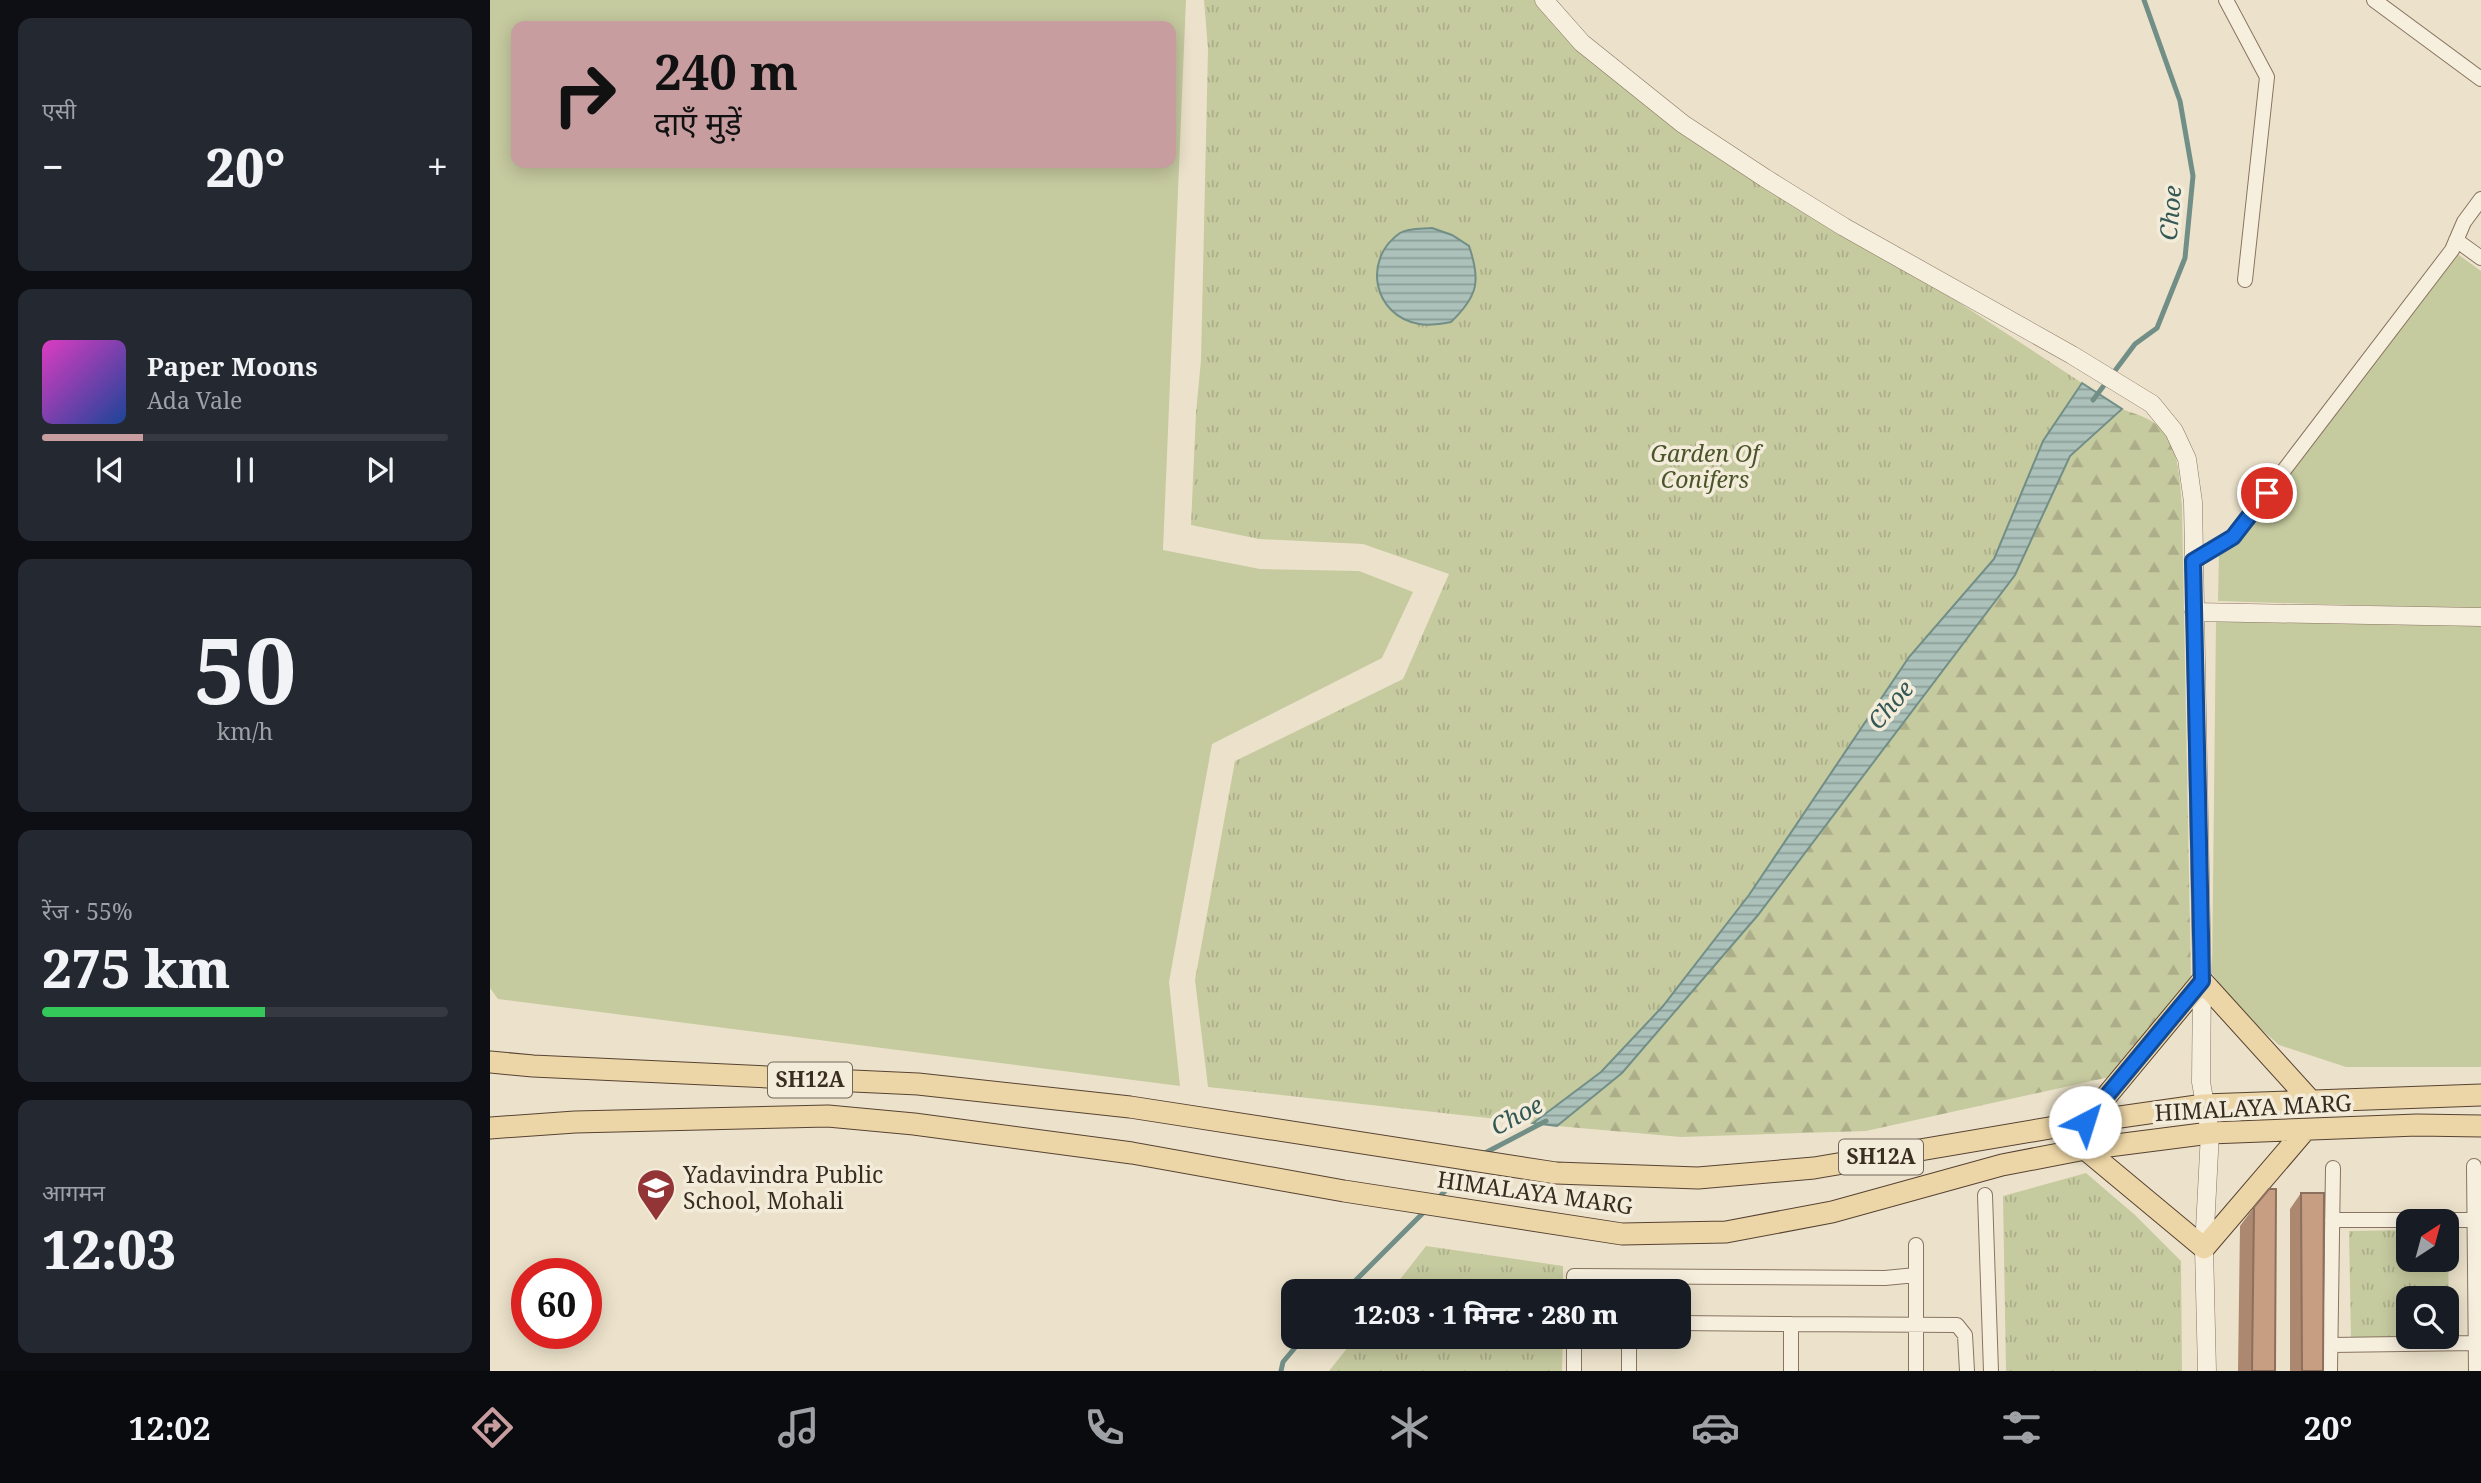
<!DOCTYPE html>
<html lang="hi">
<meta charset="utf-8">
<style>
:root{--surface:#171b24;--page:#242831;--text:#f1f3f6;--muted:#9ea1a6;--line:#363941;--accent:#c79da0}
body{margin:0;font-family:"Noto Serif","Noto Sans Devanagari",serif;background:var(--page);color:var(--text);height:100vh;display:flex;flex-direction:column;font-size:26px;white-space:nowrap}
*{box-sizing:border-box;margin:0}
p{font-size:23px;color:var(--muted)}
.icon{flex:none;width:38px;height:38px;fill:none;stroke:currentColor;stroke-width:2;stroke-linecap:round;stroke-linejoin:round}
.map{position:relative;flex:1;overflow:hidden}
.side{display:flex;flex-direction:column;gap:18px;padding:18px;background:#0d0f14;width:490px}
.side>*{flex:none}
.banner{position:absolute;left:21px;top:21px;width:665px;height:147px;border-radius:14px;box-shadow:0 4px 18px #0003;background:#c79da0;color:#111;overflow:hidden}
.needle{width:46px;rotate:36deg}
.controls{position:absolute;left:1906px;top:1209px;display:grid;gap:14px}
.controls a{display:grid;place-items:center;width:63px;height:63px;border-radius:14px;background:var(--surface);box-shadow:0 4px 18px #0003;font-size:35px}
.speed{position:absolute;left:21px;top:1258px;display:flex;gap:14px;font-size:35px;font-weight:700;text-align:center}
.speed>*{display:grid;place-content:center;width:91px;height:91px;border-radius:50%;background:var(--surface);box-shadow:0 4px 18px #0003;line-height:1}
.speed .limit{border:10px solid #d22;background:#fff;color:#111}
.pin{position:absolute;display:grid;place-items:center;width:60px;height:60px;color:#fff;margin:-30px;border:4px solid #fff;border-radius:50%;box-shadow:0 2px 7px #0007}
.me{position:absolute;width:77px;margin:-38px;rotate:40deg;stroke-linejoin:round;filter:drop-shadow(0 0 5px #0008)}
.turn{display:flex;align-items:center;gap:24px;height:147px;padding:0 28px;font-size:32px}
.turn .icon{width:91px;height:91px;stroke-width:2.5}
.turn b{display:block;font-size:49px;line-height:60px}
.big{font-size:52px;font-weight:800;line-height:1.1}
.side .widget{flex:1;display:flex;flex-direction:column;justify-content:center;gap:10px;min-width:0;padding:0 24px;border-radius:14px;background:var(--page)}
.side .dial{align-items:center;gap:0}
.dial b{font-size:91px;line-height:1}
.song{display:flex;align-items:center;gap:21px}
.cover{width:84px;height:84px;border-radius:10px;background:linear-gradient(135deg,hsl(310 70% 55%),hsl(220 70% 35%))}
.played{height:7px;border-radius:4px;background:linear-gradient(90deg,var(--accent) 25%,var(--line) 25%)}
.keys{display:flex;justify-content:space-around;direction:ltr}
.heat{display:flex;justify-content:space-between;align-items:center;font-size:38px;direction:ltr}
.charge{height:10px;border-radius:5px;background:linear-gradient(90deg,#34c759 55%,var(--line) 0)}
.trip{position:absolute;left:791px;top:1279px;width:410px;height:70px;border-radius:14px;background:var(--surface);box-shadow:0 4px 18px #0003;font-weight:800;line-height:70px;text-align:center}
.tab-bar{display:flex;height:112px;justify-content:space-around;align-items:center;background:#090b0e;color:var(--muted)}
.tab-bar .icon{width:49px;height:49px}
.tab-bar .on{color:var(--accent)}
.tab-bar b{font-size:32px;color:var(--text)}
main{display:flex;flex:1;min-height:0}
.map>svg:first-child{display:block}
.grass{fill:#c6ca9f;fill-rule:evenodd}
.forest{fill:url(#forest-firs)}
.park{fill:url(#park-tufts);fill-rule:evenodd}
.water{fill:url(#water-rules);stroke:#728f87;stroke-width:2}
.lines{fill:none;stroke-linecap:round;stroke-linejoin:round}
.stream{stroke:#728f87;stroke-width:5}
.minor-casing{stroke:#887460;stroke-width:16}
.tertiary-casing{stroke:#887460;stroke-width:19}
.primary-casing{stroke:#574333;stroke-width:23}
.minor{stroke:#f7efde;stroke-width:14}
.tertiary{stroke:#f7efde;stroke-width:18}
.primary{stroke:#ecd5a6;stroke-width:21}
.wall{fill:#ac8871}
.building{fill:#c89e83;stroke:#8c6f5c;stroke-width:2}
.route-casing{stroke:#114b97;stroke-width:18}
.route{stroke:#1a73e8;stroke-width:12}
.labels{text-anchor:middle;stroke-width:7;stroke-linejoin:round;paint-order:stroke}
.shield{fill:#f4ecda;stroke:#726659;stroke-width:2}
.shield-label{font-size:21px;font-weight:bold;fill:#3a2d22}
.park-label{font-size:23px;font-style:italic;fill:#4b552a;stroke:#f4ecda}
.street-label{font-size:23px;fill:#3a2d22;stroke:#f4ecda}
.poi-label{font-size:23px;fill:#3a2d22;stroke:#f4ecda;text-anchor:start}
.water-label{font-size:24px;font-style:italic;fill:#335855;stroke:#f4ecda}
</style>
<main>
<section class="side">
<div class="widget"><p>एसी</p>
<div class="heat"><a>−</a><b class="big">20°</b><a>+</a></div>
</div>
<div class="widget">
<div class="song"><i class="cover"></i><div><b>Paper Moons</b><p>Ada Vale</p></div></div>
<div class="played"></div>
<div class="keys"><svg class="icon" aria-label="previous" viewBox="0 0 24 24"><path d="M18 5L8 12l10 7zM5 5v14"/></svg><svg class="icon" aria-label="pause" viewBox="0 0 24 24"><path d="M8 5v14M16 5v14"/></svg><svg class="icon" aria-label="next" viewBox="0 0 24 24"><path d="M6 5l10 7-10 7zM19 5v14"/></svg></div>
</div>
<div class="widget dial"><b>50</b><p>km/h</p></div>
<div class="widget"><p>रेंज · 55%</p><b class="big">275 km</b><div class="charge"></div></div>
<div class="widget"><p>आगमन</p><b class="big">12:03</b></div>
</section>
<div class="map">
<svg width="1991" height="1371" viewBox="0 0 1991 1371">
<defs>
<pattern id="forest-firs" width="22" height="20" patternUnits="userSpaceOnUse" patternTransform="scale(1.75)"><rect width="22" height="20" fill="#c6ca9f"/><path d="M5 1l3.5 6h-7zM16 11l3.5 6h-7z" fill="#abae89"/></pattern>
<pattern id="park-tufts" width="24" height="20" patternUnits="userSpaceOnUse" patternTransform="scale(1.75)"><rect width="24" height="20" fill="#c6ca9f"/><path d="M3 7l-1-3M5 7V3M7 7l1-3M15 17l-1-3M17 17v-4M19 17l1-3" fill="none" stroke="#abae89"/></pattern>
<pattern id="water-rules" width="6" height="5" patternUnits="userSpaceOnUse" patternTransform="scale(1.75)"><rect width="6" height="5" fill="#abc1ba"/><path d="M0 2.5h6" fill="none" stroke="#8c9d97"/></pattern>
</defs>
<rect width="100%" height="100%" fill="#ece2cb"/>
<path class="grass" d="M0,0H696L673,550L770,569L869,571L923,592L892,658L722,744L679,982L690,1086L8,999L0,988ZM26,26H681V163H26Z
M1962,250L1991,271V609L1728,601L1729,551Z
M1726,620L1991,621V1067H1856L1789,1045L1745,1006L1722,973Z"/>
<path class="forest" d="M1632,409C1642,413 1654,416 1663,422C1690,441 1689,477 1692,506L1701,981L1638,1073L1376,1131L1191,1137L1067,1126L1132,1073L1268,915L1525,575L1580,456Z"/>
<path class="park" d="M714,0H1050L1112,69L1592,383L1553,441L1504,559L1419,657L1259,895L1173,1006L1111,1072L1043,1123L718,1087L705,980L745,761L913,679L959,574L873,544L769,539L701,525L706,413L711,360L718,49Z
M1596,1173L1645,1215L1691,1261L1692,1371H1516L1513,1196Z
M1958,1229L1959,1341L1861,1338L1859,1231L1918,1230V1260H1956L1957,1230ZM1918,1298H1956V1337H1918Z
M936,1246L1073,1266V1291H901Z
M866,1337H1073L1072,1371H839Z"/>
<path class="water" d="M942,228L962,235L979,246C991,281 988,296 961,322C951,324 939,326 929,324C883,316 872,259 910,233C918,228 933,229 942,228Z
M1592,383L1632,409L1580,456L1525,575L1268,915L1132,1073L1067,1126L1043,1123L1111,1072L1173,1006L1259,895L1419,657L1504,559L1553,441Z"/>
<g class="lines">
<path class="stream" d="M1603,400L1645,344L1667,328L1695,258L1703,176L1690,101L1654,0
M993,1154L1056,1121
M948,1198L981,1166
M854,1292L936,1210
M791,1371L793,1362L814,1337"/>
<defs>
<path id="minor" d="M1736,0L1777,77L1755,280
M1884,0L1991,79
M1966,240L1991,258
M1703,561L1743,537L1962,250L1974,222L1991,199
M1984,1166L1986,1371
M1495,1195L1501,1371
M1842,1220H1985
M1084,1292V1276L1395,1278L1426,1275
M1188,1323L1301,1324
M1084,1337V1371
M1139,1337V1371
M1841,1345L1986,1343
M1301,1371V1324L1467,1325L1475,1335L1477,1371
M1426,1371V1245
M1840,1371L1843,1168"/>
<path id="tertiary" d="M1054,0L1092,43L1193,124L1275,178L1354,227L1582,355L1662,404L1684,431L1697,459L1703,502L1712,981L1711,1082L1720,1133L1714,1248L1717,1371
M1704,612L1991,617"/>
<path id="primary" d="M0,1062L43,1066L428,1084L640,1107L1066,1173L1208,1178L1324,1168L1595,1122L1714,1105L1991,1095
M1595,1122L1712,981L1819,1099
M0,1128L85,1122L338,1116L424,1124L642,1153L854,1191L1132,1234L1236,1232L1342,1212L1512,1165L1595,1149L1720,1133L1927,1125L1991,1126
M1595,1149L1714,1248L1815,1130"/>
</defs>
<use href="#minor" class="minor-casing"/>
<use href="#tertiary" class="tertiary-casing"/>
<use href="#primary" class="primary-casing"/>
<use href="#minor" class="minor"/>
<use href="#tertiary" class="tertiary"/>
<use href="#primary" class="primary"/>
</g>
<path class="wall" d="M1811,1193L1833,1371H1800V1209Z
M1764,1207L1785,1371H1748L1750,1226Z"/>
<path class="building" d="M1779,1189H1786L1785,1371H1762L1764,1207Z
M1811,1193H1834L1833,1371H1812Z"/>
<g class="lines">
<defs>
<path id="route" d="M1595,1122L1712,981L1703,561L1743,537L1777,493"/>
</defs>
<use href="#route" class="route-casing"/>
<use href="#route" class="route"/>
</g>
<defs>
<symbol id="school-pin" viewBox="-11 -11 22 30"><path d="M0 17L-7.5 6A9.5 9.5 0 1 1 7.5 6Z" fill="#933437" stroke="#f4ecda"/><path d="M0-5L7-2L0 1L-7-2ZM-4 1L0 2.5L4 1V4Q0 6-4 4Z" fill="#fff"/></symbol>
</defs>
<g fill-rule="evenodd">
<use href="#school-pin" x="144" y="1166" width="44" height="60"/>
</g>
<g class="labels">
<g class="shield">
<rect x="278" y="1062.5" width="84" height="35" rx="5"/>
<rect x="1349" y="1139.5" width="84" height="35" rx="5"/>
</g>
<g class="shield-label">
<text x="320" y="1087">SH12A</text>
<text x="1391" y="1164">SH12A</text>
</g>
<g class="park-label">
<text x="1215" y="462">Garden Of<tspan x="1215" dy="26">Conifers</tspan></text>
</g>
<g class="street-label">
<text transform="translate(1763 1108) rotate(-3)" y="8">HIMALAYA MARG</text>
<text transform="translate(1045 1193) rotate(8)" y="8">HIMALAYA MARG</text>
</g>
<g class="poi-label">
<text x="193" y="1183">Yadavindra Public<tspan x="193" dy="26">School, Mohali</tspan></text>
</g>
<g class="water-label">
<text transform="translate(1681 213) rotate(-85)" y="8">Choe</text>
<text transform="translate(1401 705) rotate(-49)" y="8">Choe</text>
<text transform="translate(1027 1116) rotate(-28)" y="8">Choe</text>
</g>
</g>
</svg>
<div class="controls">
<a><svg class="needle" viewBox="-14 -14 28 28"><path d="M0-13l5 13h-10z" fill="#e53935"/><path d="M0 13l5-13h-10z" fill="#9ea1a6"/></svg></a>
<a><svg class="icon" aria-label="search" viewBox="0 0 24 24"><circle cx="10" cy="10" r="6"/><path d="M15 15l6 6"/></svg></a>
</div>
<div class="speed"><div class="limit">60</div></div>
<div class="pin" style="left:1777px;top:493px;background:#d93025"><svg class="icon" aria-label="arrive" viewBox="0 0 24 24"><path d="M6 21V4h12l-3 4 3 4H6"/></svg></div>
<svg class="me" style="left:1595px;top:1122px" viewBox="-20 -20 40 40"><circle r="19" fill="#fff"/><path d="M0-13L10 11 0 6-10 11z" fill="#1a73e8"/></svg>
<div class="trip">12:03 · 1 मिनट · 280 m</div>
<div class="banner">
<div class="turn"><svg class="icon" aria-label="right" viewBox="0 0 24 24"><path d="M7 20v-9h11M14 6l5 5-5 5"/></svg><div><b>240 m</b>दाएँ मुड़ें</div></div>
</div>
</div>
</main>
<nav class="tab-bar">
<b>12:02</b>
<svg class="icon on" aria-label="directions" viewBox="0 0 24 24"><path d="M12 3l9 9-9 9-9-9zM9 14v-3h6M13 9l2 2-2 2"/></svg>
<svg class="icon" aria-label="music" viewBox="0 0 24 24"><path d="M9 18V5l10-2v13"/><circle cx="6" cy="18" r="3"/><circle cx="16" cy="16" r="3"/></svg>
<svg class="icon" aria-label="phone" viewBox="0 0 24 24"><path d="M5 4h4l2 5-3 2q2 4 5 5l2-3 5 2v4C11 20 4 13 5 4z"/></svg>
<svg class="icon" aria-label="climate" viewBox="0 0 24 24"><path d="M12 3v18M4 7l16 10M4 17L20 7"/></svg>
<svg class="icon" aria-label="car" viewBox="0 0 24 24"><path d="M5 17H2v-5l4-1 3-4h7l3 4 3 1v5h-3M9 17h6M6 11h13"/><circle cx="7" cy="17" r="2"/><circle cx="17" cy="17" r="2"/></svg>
<svg class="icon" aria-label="filters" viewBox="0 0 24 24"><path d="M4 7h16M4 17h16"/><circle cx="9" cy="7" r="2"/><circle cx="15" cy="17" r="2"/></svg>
<b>20°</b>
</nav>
